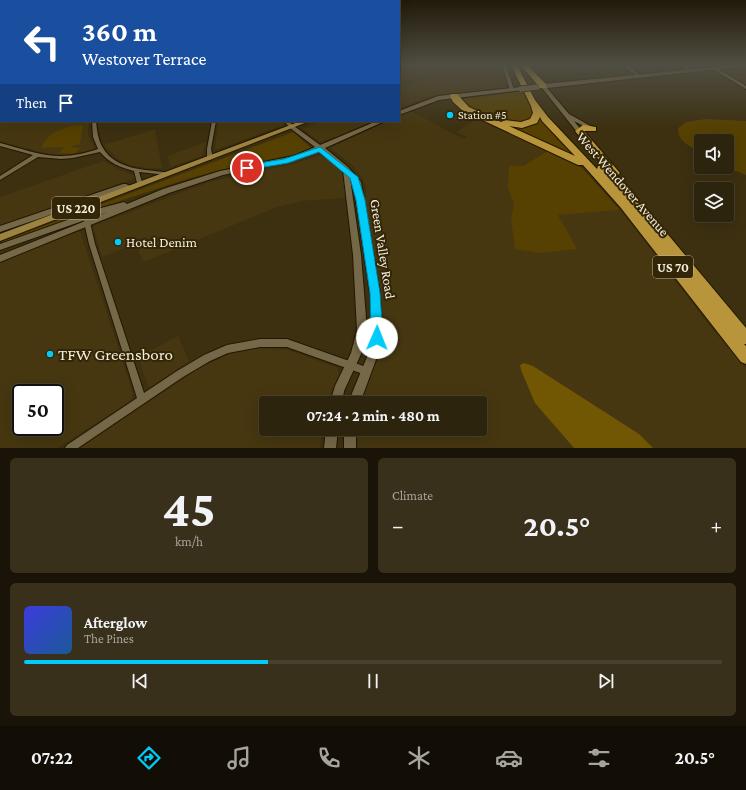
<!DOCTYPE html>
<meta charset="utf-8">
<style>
:root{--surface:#2d240d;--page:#39301b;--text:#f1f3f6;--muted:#a7a49d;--line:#48412e;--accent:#00cbf9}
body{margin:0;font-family:"Crimson Pro",serif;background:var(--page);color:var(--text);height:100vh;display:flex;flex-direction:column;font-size:15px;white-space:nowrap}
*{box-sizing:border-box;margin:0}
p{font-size:13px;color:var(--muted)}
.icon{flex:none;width:22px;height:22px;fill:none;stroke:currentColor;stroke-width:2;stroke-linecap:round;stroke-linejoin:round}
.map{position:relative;height:448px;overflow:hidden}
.side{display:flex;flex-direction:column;gap:10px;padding:10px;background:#191407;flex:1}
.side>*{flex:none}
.guide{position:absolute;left:0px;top:0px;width:400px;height:122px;box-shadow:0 4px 16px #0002,0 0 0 1px var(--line);background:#1a4fa0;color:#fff;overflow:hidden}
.tools{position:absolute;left:694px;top:134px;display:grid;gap:8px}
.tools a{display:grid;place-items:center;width:40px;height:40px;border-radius:4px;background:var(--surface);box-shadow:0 4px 16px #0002,0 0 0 1px var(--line);font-size:20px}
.speed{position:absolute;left:12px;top:384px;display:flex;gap:8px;font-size:20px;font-weight:700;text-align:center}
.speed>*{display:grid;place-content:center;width:52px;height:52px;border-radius:50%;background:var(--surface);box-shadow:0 4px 16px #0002,0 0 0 1px var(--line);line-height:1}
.speed .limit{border:2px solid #111;border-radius:6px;background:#fff;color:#111}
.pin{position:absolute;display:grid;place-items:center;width:34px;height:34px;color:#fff;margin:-17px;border:2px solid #fff;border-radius:50%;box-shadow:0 1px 4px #0007}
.me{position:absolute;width:44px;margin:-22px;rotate:1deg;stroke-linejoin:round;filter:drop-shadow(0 0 3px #0008)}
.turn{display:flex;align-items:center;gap:14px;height:84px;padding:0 16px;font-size:18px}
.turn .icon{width:52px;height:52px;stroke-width:2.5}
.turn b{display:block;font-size:28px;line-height:34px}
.then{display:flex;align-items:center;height:38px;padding:0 16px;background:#0003;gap:8px;font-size:15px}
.big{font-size:30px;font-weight:700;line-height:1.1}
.side .widget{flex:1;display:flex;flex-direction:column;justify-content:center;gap:6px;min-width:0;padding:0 14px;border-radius:6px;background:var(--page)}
.side .dial{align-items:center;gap:0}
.dial b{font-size:52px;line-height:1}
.song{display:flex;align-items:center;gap:12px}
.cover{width:48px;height:48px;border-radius:6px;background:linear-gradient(135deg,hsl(240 70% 55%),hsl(210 70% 35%))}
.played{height:4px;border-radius:2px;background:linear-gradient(90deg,var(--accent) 35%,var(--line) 35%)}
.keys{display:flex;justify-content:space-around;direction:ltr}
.heat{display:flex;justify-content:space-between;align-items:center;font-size:22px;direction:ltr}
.side .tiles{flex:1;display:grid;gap:10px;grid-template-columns:1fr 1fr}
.widget:last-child{grid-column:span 2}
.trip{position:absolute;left:259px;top:396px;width:228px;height:40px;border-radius:4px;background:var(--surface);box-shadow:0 4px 16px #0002,0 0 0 1px var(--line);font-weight:700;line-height:40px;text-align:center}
.tab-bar{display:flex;height:64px;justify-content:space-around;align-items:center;background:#120e05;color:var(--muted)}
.tab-bar .icon{width:28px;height:28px}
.tab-bar .active{color:var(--accent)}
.tab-bar b{font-size:18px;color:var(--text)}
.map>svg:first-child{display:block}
.built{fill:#463710;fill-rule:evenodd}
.green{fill:#564102}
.water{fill:#715703}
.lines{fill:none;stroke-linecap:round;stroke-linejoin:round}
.minor-casing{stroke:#231700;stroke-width:2}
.tertiary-casing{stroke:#231700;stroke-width:2}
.secondary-casing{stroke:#231700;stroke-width:2}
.primary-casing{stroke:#231700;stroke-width:2}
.motorway-casing{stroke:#231700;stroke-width:2}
.minor{fill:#756848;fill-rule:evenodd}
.tertiary{fill:#756848;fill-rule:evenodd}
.secondary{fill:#756848;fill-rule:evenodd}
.primary{fill:#9d8340;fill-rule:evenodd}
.motorway{fill:#b8953b;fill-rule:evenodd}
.secondary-bridge-casing{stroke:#231700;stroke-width:7;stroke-linecap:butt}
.secondary-bridge{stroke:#756848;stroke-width:5.5}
.route{fill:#00cbf9;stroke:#0084a2}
.poi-dot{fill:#00cbf9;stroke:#322607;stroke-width:1.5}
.labels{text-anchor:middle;stroke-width:4;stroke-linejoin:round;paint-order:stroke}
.far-poi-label{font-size:12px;fill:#f5eddc;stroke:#322607;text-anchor:start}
.shield{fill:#322607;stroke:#bab19c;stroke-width:1}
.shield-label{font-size:13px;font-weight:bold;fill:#f5eddc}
.street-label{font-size:14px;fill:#f5eddc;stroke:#322607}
.poi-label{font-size:14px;fill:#f5eddc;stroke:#322607;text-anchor:start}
.near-poi-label{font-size:17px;fill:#f5eddc;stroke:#322607;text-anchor:start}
</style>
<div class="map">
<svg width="746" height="448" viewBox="0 0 746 448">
<rect width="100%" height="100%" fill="#3c3011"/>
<path class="built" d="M399,65H448L399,86Z
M457,65H501L507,87L430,96L399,109V88Z
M746,68V86L722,71Z
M0,100L1,121H89L88,134L95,150L79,155L56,156L0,141Z
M411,111L463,139L467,137L456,132L479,118L549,150L523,166L508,188L514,204L511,219L577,249L557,215L620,210L714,331L746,368V448H358L357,429H480V403H361L381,347L384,324L381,300L366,204V187L362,177L357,173L355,167L330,148L389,121H399V116Z
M218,121H281L284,125L215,150Z
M320,121H372L342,135L320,142L303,129Z
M155,129L162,168H147L130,165L117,158L104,145Z
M206,142L202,156L170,167L168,156Z
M321,155L339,168L343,175L346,196L343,198L301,201L277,207L144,262L135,244L102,257L93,226L209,182L293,164Z
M103,161L119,170L133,175L135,178L0,227V197Z
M80,231L133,393L132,398L129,402L57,448H0V262ZM21,393H55V427H21Z
M178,336L189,361L152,386H148L138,357Z
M254,348L288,350L338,368L339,377L328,403H266V429H322L320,448H80L198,369L231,353Z"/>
<path class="green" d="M523,91L534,111V117C531,119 527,123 523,123C504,126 475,114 463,99Z
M540,118L558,140L579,159L506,125Z
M705,119L746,121V175L726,167L727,141H701V153C691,147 677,141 678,128L686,122Z
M83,125L80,144L69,147L80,148L74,154L59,153L64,147L41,148C48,131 66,126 83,125Z
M293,132L311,148L296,154L233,167L187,179L111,204L0,246L3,241Z
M549,150L582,168L620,210L558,215L577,249L540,253L515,249L511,219L514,204L508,188L509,166H523Z"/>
<path class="water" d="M524,363L533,366L639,434L653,448H574L535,403L521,370L520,365Z"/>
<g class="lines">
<defs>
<path id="minor" d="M623,65H627L641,76L638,77Z
M680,65H684L692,70L689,71Z
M713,67H715L746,86V89L713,69Z
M0,71H1V73H0Z
M0,98H1V100H0Z
M92,121H96C97,130 98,140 103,148C115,169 144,170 165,172L168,174L167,175L139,172L142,182L141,183H137L134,171C120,167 109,163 100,152L73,158L61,159L38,157L0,180V176L33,155L0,146V143C20,148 40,156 61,156C74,156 86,153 98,149L93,137Z
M212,121H216L211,149L213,158L210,160L207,158V149Z
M284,121H289L294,127V128H290Z
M86,216L89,218L95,244L144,393L177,371L204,355L227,345L260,339H287L369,368L370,371L369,374L366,375L287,347H260L228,353L210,361L183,377L78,448H65L67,445L137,398L89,244L83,218Z"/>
<path id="tertiary" d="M502,65H506L514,90V91L510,90Z"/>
<path id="secondary" d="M736,65H746V66L547,88L569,114L596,129L595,130H591L574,121L582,131L579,133L577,132L542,88L537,89L534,87L543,84Z
M521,87L523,88V90L439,100L399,115V111L438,96Z
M377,121H385L325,148L348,167L361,182L380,293L382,338L377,357L360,403H348L367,357L372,338L370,293L353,182L350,178L361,255L367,330L361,354L344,391L342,403H330L335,386L351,353L357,330L353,255L343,170L319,150L298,159L223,175L169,193L0,262V255L108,212L0,250V244L101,208L124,202L127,204L163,189L220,171L294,156L315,147L290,128V126H294L320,145Z
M123,184H126L130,186L129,188L0,232V226Z
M326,429H338L336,448H324Z
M344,429H356V448H344Z"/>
<path id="primary" d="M301,121H310L0,241V234Z"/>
<path id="motorway" d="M511,65H517L535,100L548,117L597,169L598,166H604L575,131L583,125L596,127V131H584L620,173L618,175L613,176L670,237L746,328V344H744L746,346V364L741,362L621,208L583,165H578L463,111L453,102L450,96L451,94H457L469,107L501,122L505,120L521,122L530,119L533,113L531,106ZM540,117L542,121L575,156L509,126L522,128L537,123Z
M521,65H527L546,84V88H540Z"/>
</defs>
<use href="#minor" class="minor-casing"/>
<use href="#tertiary" class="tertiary-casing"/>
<use href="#secondary" class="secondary-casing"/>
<use href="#primary" class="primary-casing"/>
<use href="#motorway" class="motorway-casing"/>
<use href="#minor" class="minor"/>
<use href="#tertiary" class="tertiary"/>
<use href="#secondary" class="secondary"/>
<use href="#primary" class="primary"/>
<use href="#motorway" class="motorway"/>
<defs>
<path id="secondary-bridge" d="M521,89L537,87"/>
</defs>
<use href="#secondary-bridge" class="secondary-bridge-casing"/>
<use href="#secondary-bridge" class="secondary-bridge"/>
</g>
<linearGradient id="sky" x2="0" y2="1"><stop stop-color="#211a09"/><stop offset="0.51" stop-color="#504e43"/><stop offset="1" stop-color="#504e43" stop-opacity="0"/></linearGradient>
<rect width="746" height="127" fill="url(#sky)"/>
<path class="route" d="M320,147L358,177L365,200L380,293L383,338L381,342L377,344L373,342L371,338L370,293L356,200L350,178L319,152L288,163L247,170L243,168L247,165L284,159Z"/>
<g class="poi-dot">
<circle cx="450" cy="115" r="4"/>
<circle cx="118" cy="242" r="4"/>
<circle cx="50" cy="354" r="4"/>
</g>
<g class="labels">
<g class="far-poi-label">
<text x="458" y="119">Station #5</text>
</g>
<g class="shield">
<rect x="52" y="197" width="48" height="22" rx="3"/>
<rect x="653" y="256" width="40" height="22" rx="3"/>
</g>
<g class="shield-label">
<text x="76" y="213">US 220</text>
<text x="673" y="272">US 70</text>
</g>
<g class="street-label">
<text transform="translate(623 184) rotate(49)" y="5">West Wendover Avenue</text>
<text transform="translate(383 249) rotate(81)" y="5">Green Valley Road</text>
</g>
<g class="poi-label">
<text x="126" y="247">Hotel Denim</text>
</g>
<g class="near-poi-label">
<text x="58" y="360">TFW Greensboro</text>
</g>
</g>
</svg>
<div class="tools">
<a><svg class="icon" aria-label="sound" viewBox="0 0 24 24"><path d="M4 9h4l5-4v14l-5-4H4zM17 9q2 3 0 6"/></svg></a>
<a><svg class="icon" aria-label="layers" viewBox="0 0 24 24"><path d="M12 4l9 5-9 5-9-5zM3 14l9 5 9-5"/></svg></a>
</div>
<div class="speed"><div class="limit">50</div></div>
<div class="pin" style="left:247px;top:168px;background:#d93025"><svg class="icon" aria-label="arrive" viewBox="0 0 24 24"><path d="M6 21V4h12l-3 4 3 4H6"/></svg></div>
<svg class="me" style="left:377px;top:338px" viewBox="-20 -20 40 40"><circle r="19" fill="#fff"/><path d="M0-13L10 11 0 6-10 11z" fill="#00cbf9"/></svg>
<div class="trip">07:24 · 2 min · 480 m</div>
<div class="guide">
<div class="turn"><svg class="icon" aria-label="left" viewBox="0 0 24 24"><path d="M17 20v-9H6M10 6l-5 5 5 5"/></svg><div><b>360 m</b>Westover Terrace</div></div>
<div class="then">Then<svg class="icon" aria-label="arrive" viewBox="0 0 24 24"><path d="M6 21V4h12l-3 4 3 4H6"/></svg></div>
</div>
</div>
<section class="side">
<div class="tiles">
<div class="widget dial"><b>45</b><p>km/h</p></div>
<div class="widget"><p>Climate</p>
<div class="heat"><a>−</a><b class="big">20.5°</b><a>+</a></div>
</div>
<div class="widget">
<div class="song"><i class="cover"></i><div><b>Afterglow</b><p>The Pines</p></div></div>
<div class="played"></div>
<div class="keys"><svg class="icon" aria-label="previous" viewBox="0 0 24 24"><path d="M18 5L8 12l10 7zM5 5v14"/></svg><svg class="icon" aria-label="pause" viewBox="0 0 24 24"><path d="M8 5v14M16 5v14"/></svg><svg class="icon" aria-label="next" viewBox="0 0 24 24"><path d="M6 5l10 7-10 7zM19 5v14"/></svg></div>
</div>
</div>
</section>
<nav class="tab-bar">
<b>07:22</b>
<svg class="icon active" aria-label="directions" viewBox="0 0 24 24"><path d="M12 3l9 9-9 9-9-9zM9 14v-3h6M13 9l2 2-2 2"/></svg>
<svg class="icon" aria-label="music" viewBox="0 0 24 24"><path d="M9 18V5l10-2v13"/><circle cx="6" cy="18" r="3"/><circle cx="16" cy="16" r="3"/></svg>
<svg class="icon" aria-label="phone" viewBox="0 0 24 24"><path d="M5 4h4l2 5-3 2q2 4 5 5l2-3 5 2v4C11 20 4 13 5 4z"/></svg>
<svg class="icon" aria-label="climate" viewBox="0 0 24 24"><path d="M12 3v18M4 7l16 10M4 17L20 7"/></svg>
<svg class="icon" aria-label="car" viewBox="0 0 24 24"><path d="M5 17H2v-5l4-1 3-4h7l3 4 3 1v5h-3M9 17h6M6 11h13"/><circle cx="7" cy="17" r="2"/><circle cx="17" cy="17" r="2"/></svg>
<svg class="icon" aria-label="filters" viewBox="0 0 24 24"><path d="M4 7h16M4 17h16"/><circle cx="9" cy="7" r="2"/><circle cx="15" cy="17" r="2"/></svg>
<b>20.5°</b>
</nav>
